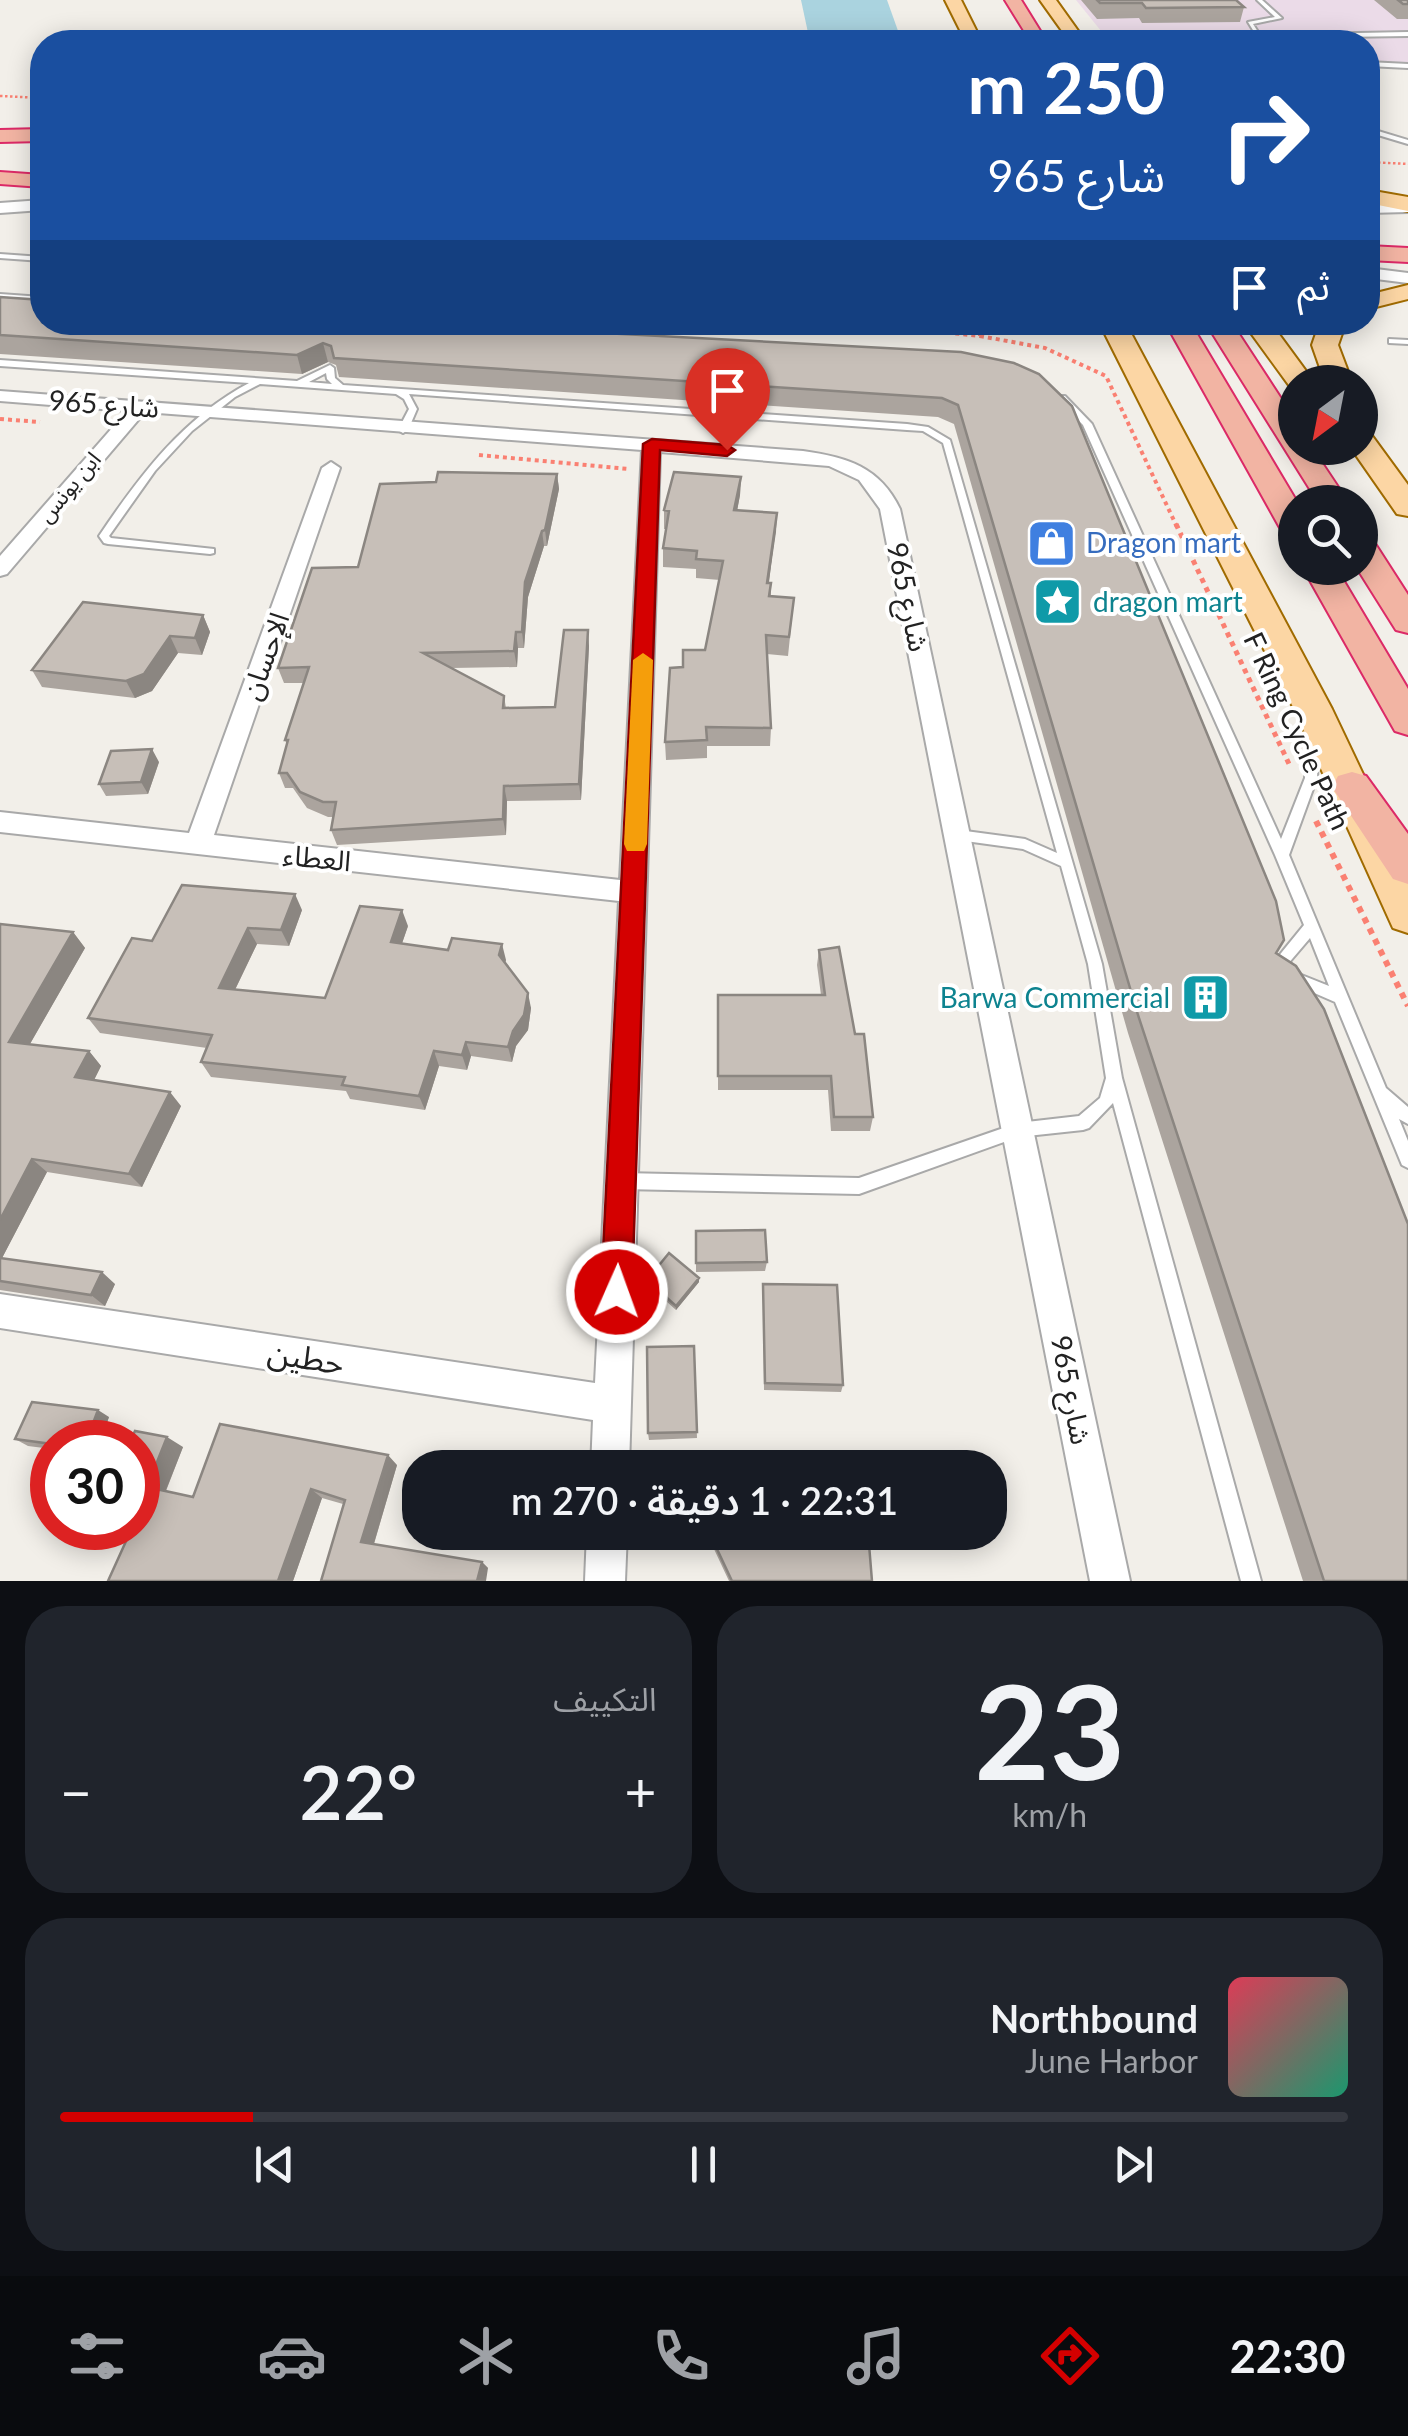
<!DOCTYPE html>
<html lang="ar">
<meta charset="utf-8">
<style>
:root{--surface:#171b24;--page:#20242c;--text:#f1f3f6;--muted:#9ea1a6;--line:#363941;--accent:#d40000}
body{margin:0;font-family:Lato,"Noto Sans Arabic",sans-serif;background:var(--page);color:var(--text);direction:rtl;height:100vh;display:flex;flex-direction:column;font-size:38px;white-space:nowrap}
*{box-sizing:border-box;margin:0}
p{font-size:32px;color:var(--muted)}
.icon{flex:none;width:55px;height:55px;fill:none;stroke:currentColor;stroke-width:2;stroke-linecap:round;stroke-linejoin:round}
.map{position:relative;height:1581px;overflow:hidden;direction:ltr}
.sheet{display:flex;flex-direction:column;gap:25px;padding:25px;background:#0d0f14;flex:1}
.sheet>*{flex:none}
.banner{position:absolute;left:30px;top:30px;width:1350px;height:305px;border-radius:40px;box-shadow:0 5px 25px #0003;direction:rtl;background:#1a4fa0;color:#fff;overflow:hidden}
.needle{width:65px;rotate:212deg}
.fabs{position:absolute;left:1278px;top:365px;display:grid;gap:20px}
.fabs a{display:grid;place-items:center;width:100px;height:100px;border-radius:50%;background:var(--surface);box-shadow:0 5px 25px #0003;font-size:50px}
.speed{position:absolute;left:30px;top:1420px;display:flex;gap:20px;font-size:50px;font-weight:700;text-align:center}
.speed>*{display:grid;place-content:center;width:130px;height:130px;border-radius:50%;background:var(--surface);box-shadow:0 5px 25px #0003;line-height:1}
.speed .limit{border:15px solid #d22;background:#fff;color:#111}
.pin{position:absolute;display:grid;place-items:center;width:85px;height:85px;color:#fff;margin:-102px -42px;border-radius:50% 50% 50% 0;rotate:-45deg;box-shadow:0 0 10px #0007}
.pin .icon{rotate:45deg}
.me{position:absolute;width:110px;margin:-55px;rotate:2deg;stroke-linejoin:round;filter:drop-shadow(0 0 8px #0008)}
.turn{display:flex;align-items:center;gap:35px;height:210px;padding:0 50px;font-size:45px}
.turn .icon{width:130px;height:130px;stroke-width:2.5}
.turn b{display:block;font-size:70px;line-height:85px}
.then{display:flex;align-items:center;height:95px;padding:0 50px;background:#0003;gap:20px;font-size:38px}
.big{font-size:75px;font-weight:600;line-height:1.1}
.sheet .tile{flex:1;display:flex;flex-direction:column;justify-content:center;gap:15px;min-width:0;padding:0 35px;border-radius:40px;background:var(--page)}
.sheet .dial{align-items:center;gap:0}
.dial b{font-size:130px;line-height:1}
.song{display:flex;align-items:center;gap:30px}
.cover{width:120px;height:120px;border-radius:15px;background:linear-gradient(135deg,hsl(350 70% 55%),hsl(160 70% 35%))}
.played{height:10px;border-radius:5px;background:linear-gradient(90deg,var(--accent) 15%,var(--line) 15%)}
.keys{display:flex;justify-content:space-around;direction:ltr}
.heat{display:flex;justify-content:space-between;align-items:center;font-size:55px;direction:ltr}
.sheet .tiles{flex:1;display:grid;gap:25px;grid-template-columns:1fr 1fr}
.tile:last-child{grid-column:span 2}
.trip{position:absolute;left:402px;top:1450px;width:605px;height:100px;border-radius:40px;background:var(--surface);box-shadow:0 5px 25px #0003;font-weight:600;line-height:100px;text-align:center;direction:rtl}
.menu{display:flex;height:160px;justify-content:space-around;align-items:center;background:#090b0e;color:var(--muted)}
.menu .icon{width:70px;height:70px}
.menu .current{color:var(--accent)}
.menu b{font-size:45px;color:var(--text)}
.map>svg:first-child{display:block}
.industrial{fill:#ebdbe8}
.water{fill:#aad3df}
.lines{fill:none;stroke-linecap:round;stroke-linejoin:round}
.service-casing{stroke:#a9a9a9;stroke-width:4}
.minor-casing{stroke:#a9a9a9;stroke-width:4}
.tertiary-casing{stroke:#a9a9a9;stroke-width:4}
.primary-casing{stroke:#a06b00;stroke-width:4}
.trunk-casing{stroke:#dc2a67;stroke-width:4}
.path-far3{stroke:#fa8072;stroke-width:2.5;stroke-dasharray:2.5 2.5;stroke-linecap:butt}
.path-far2{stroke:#fa8072;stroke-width:4;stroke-dasharray:4 4;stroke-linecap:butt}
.path-far1{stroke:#fa8072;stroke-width:5;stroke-dasharray:5 5;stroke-linecap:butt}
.path{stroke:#fa8072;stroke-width:6;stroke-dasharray:6 6;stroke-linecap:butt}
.service{fill:#fff;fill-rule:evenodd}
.minor{fill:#fff;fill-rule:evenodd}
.tertiary{fill:#fff;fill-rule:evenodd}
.primary{fill:#fcd6a4;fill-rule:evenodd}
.trunk{fill:#f2b4a3;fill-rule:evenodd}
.wall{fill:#aba49e}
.shaded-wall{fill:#8b8681}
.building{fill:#c7bfb8;stroke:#8b8681;stroke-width:2.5}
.route{fill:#d40000;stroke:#8a0000;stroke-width:2.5}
.slow{fill:#f59e0b}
.labels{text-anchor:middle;stroke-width:8;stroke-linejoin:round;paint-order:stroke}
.far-street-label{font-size:22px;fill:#222;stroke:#fff}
.street-label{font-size:28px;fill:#222;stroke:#fff}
.shop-label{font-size:28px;fill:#366cbe;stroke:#fff;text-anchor:start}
.culture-label{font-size:28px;fill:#0d838f;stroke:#fff;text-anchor:start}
.near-street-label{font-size:32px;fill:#222;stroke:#fff}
</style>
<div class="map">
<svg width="1408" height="1581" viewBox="0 0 1408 1581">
<rect width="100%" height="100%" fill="#f2efe9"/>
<path class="industrial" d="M1076,0H1408V69L1368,67V42H1110Z"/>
<path class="water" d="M801,0H887L902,42H810Z"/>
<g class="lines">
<defs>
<path id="service" d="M1257,0H1262L1282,18L1253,24L1260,35L1408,32V36L1135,40L1132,38L1256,35L1248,22L1275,17Z
M1368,62L1408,64V68L1368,66Z
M1368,128L1408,140V144L1368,132Z
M0,254L42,257V261L0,258Z
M0,294L42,297V301L0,298Z
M410,322L506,326L510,328L506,330L414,324Z
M1389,339L1408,340V344L1389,343Z
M0,360L297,381L330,365L334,368L335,378L343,385L907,424L928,427L950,440L1102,964L1122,1078L1261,1581H1241L1113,1103L1089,1128L1083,1130L1018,1137L859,1194L622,1189L616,1187L614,1181L616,1175L622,1173L859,1178L1018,1123L1079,1116L1100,1098L1106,1078L1088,964L1061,866L1023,849L958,840L953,839L952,835L953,831L958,830L1025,839L1057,853L943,443L923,431L907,430L409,394L417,409L408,430L403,433L398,430L409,409L404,399L396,394L260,384L235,397L192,431L155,471L109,536L111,538L214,549V553L210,554L108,544L104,543L99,536C140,475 183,418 249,383L0,366ZM326,373L327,379L332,384L309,382Z
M1059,396H1065L1092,424L1281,839L1305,778L1307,737L1313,733L1319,737L1317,778L1289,855L1386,1088L1408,1107V1124L1399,1119L1408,1141V1168L1402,1165L1335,1002L1289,982L1287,978L1289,974L1294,972L1329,986L1310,938L1281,972L1276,974L1271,972L1269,968L1304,925L1275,855L1083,425L1059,400Z"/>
<path id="minor" d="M0,391L803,451C847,457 880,467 900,509L1130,1581H1090L880,509L859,480L829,466L660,452L629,1468H591L593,1420L0,1328V1294L595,1383L619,901L0,832V812L189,833L322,468L331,462L340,468L214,835L620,880L642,450L145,412L7,574L0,576V556L127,411L0,401Z
M587,1532H627L625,1581H585Z"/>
<path id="tertiary" d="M42,200V210L0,213V203Z
M1408,202V212L1368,213V203Z
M1368,268L1408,273V283L1368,278Z"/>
<path id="primary" d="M945,0H961L982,42H966Z
M1040,0H1056L1086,42H1070Z
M1368,190L1408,197V211L1368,203Z
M1408,285V299L1368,309V295Z
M1099,322H1125L1332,709L1408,869V933L1393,928L1294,709Z
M1243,322H1270L1314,382H1295V389L1291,388Z
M1320,322H1346L1338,345L1352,382H1325L1312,345Z
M1360,430L1370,433L1408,485V516L1397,514L1351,448H1360Z"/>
<path id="trunk" d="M1005,0H1021L1047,42H1031Z
M42,129V141L0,142V130Z
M0,172L42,175V187L0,184Z
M1368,246L1408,248V262L1368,260Z
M1224,323L1233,325L1295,420V448H1312L1348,502H1318L1211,331Z
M1173,324H1191L1297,502L1295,536L1284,533L1279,526L1169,329Z
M1360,536L1372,539L1408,595V633L1396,630L1357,568H1360Z
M1303,568H1336L1408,689V735L1395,731Z
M1352,772L1366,776L1408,834V884L1393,879L1332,787L1338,776Z"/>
</defs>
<use href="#service" class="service-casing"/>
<use href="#minor" class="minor-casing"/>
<use href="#tertiary" class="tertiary-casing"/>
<use href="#primary" class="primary-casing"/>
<use href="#trunk" class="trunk-casing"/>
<path class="path-far3" d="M0,96L42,98
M1368,162L1408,164"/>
<path class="path-far2" d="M844,322L980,336V322
M980,336L1045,348L1106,376L1177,527
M0,419L40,422
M479,455L628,469"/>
<path class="path-far1" d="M1176,524L1290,766"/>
<path class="path" d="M1316,821L1408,1006"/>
<use href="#service" class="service"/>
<use href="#minor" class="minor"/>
<use href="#tertiary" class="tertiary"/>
<use href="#primary" class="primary"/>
<use href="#trunk" class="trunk"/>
</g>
<path class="wall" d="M1081,0H1236L1244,7L1240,22L1142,23L1139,18L1097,19Z
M1374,0H1408V19H1397Z
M0,297L42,322H334L336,330L339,331L961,352L1276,953L1408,1581H1303L1128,1033L954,424L938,417L339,377L336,365L328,362L302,374L0,354Z
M557,474L559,489L547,546H544L528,597L524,648H518L517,667L452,668L504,696L506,708L555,707L589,646L581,800L507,801L506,835L337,845L331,830L333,817H328L307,808L293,788H285L279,773L287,745L285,740L304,683H284L278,668L358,567L436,482Z
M741,477L740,495L737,510L777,513L769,583H771V596L794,598L788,656L767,654L771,728L770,746H707V758L666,760L665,742L683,667L705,650L720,580L696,578V569L663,567V548L666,529H664V510Z
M203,615L210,632L202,655L178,653L152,691L135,698L42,687L32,670Z
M159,762L148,794L106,796L99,784Z
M302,910L289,946L257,944L235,990L325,998L408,926L402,943L506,960L505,963L531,1008L528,1030L516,1046L512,1062L471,1056L467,1070L439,1066L425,1110L350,1099L346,1091L211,1077L201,1062L207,1048L100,1033L88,1018L152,941Z
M0,924L73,932L85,948L30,1044L89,1051L101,1066L94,1080L181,1106L142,1187L47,1172L2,1258L115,1284L105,1306L0,1290Z
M819,950L855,1034L873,1117L870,1131H831L828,1090H718V995H821L817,965Z
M696,1231L767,1262L765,1271L696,1272Z
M647,1280L699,1282L676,1310L647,1284Z
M763,1284L843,1385L841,1392L764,1390Z
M694,1346L697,1438L649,1440L648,1433Z
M109,1417L100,1442H52V1449L28,1446L15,1439Z
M138,1442L183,1447L166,1491L193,1497L397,1465L374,1544L482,1562L488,1568L321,1581L343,1504L322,1498L293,1581H108L138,1528Z
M706,1532H868L872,1581H729Z"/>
<path class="shaded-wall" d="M323,343L328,362L302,374L297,355Z
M557,474L559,489L547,546L545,530Z
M741,477L740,495L734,528V510Z
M777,513L776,532L766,601L767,583Z
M542,531L544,546L528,597L524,648L522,632L525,582Z
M203,615L210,632L202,655L195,638Z
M588,630L589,646L581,800L579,784Z
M516,632L518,648L517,667L514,651Z
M170,636L178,653L152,691L135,698L126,681Z
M152,749L159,762L148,794L141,782Z
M504,786L507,801L506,835L503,819Z
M295,894L302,910L289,946L281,930Z
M402,910L408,926L397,958L391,942Z
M248,928L257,944L228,1004L219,988Z
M73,932L85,948L23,1056L9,1042Z
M502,944L506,960L502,970L499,955Z
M528,993L531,1008L528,1030L516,1046L512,1062L508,1047Z
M466,1042L471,1056L467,1070L462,1055Z
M89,1051L101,1066L88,1092L75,1077Z
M434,1051L439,1066L425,1110L419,1096Z
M170,1092L181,1106L142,1187L129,1174Z
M32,1159L47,1172L0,1262V1220Z
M102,1272L115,1284L105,1306L91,1295Z
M699,1278V1282L676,1310V1306Z
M98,1410L109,1417L100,1442H86Z
M167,1437L183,1447L164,1495L147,1487Z
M388,1455L397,1465L372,1550L361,1542Z
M311,1489L322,1498L293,1581H278Z
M482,1562L488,1568L486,1581H477Z"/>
<path class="building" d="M1097,0H1236L1244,7L1146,8L1142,3H1100Z
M1398,0H1408V4H1403Z
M0,297L42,300V322H333V328L339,331L357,322H396L961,352L1014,363L1039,374L1072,406L1276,901L1284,940L1276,953L1296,966L1324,1009L1408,1224V1581H1324L1138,1015L958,405L942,398L334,358L331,346L323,343L297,355L0,335Z
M438,472L557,474L545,530L542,531L525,582L522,632H516L514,651L423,653L504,696L503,708L555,707L564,630H588L579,784L504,786L503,819L331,830L336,802H323L300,792L287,773H279L288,740H285L309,667L278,668L312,568L358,567L380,484L436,482Z
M674,472L741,477L734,510L777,513L767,583H771L769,596L794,598L789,637L766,635L771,728L706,727L707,740L665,742L670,668L683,667V650H705L723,561L696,559L697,551L663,548L669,511L664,510Z
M83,602L203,615L195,638L170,636L144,674L126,681L32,670Z
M152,749L141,782L99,784L111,751Z
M182,885L295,894L281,930L248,928L219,988L325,998L360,906L402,910L391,942L448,950L452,938L502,944L499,955L528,993L524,1015L513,1031L508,1047L466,1042L462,1055L434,1051L419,1096L342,1085L345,1077L201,1062L212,1035L88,1018L132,938L152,941Z
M0,924L73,932L9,1042L89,1051L75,1077L170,1092L129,1174L32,1159L0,1220Z
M839,947L855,1034H864L873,1117H834L831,1076H718V995H825L819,950Z
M765,1230L767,1262L696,1263V1231Z
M669,1253L699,1278L676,1306L647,1280Z
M0,1258L102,1272L91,1295L0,1281Z
M763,1284L837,1285L843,1385L765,1383Z
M694,1346L697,1432L648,1433L647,1347Z
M32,1402L98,1410L86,1442H52V1444L15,1439Z
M220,1424L388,1455L361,1542L482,1562L477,1581H321L345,1500L311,1489L278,1581H108L132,1528H138L139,1511H138V1442H130L135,1431L167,1437L147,1487L193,1497Z
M709,1532H868L872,1581H732Z"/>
<path class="route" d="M652,439L727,445L735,450L727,456L660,450L632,1292L628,1304L617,1308L606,1304L601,1292L643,444Z"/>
<path class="slow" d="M643,653L653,660L647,844L644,851H627L624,844L633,660Z"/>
<defs>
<symbol id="shop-square" viewBox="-11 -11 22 22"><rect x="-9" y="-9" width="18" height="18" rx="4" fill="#3f7fe0" stroke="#fff"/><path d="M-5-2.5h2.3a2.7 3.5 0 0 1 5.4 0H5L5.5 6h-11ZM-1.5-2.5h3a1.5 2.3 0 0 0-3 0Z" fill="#fff"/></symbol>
<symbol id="sight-square" viewBox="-11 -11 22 22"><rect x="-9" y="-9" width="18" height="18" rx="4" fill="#0f9aa8" stroke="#fff"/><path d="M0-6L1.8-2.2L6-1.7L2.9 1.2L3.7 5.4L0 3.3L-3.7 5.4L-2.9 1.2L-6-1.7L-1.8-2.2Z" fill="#fff"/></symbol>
<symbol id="building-square" viewBox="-11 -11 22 22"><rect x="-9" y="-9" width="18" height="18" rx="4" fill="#0f9aa8" stroke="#fff"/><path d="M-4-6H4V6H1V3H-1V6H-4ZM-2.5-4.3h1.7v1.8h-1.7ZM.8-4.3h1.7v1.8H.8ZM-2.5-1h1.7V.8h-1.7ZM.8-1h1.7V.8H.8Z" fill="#fff"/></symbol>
</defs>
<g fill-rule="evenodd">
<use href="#shop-square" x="1024" y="516" width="55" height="55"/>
<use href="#sight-square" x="1030" y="574" width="55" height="55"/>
<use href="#building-square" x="1178" y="970" width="55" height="55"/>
</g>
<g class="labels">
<g class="far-street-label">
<text transform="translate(69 487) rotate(-50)" y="8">ابن يونس</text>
</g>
<g class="street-label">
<text transform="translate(104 404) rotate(4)" y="10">شارع 965</text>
<text transform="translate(908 597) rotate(78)" y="10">شارع 965</text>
<text transform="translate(265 656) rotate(-70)" y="10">الإحسان</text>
<text transform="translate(1297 731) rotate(65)" y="10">F Ring Cycle Path</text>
<text transform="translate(317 858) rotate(6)" y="10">العطاء</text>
<text transform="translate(1071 1390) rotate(79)" y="10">شارع 965</text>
</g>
<g class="shop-label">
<text x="1086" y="553">Dragon mart</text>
</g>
<g class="culture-label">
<text x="1093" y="612">dragon mart</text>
<text x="1170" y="1008" text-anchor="end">Barwa Commercial</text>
</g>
<g class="near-street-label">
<text transform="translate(306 1358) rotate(9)" y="11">حطين</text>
</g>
</g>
</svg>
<div class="fabs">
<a><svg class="needle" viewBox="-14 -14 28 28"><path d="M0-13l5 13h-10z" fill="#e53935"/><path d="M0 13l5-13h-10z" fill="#9ea1a6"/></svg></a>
<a><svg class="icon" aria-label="search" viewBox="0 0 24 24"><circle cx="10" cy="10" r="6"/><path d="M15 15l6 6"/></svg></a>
</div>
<div class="speed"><div class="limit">30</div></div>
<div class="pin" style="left:727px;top:450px;background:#d93025"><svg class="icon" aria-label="arrive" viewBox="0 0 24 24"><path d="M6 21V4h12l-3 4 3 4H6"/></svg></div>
<svg class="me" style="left:617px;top:1292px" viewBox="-20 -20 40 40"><circle r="17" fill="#d40000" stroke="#fff" stroke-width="3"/><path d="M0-11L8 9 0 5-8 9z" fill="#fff"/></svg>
<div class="trip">22:31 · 1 دقيقة · 270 m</div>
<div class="banner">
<div class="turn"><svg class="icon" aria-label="right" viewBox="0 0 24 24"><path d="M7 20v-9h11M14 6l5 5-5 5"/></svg><div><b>250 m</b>شارع 965</div></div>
<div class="then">ثم<svg class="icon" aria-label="arrive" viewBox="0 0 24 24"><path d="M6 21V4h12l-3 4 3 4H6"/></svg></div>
</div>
</div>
<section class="sheet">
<div class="tiles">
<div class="tile dial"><b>23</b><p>km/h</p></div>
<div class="tile"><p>التكييف</p>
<div class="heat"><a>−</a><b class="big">22°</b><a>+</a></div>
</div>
<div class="tile">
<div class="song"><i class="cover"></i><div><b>Northbound</b><p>June Harbor</p></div></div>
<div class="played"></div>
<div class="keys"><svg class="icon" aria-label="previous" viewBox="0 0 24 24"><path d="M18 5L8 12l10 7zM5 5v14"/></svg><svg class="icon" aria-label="pause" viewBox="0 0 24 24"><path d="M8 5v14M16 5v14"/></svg><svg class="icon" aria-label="next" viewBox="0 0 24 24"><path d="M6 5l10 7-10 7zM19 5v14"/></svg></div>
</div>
</div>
</section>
<nav class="menu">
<b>22:30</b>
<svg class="icon current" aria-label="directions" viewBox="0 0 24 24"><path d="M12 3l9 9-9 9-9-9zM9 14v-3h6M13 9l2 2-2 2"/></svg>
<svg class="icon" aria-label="music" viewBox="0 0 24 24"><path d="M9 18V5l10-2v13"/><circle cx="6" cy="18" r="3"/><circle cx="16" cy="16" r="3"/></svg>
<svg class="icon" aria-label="phone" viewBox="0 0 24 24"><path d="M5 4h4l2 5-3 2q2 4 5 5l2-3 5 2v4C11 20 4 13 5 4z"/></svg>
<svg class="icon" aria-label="climate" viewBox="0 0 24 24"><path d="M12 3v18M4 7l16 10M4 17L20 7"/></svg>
<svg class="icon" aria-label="car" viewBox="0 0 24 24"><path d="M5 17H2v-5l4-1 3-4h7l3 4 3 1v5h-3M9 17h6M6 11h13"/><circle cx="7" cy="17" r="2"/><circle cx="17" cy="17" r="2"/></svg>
<svg class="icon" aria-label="filters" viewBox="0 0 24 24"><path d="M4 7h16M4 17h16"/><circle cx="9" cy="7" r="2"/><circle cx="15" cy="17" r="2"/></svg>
</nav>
